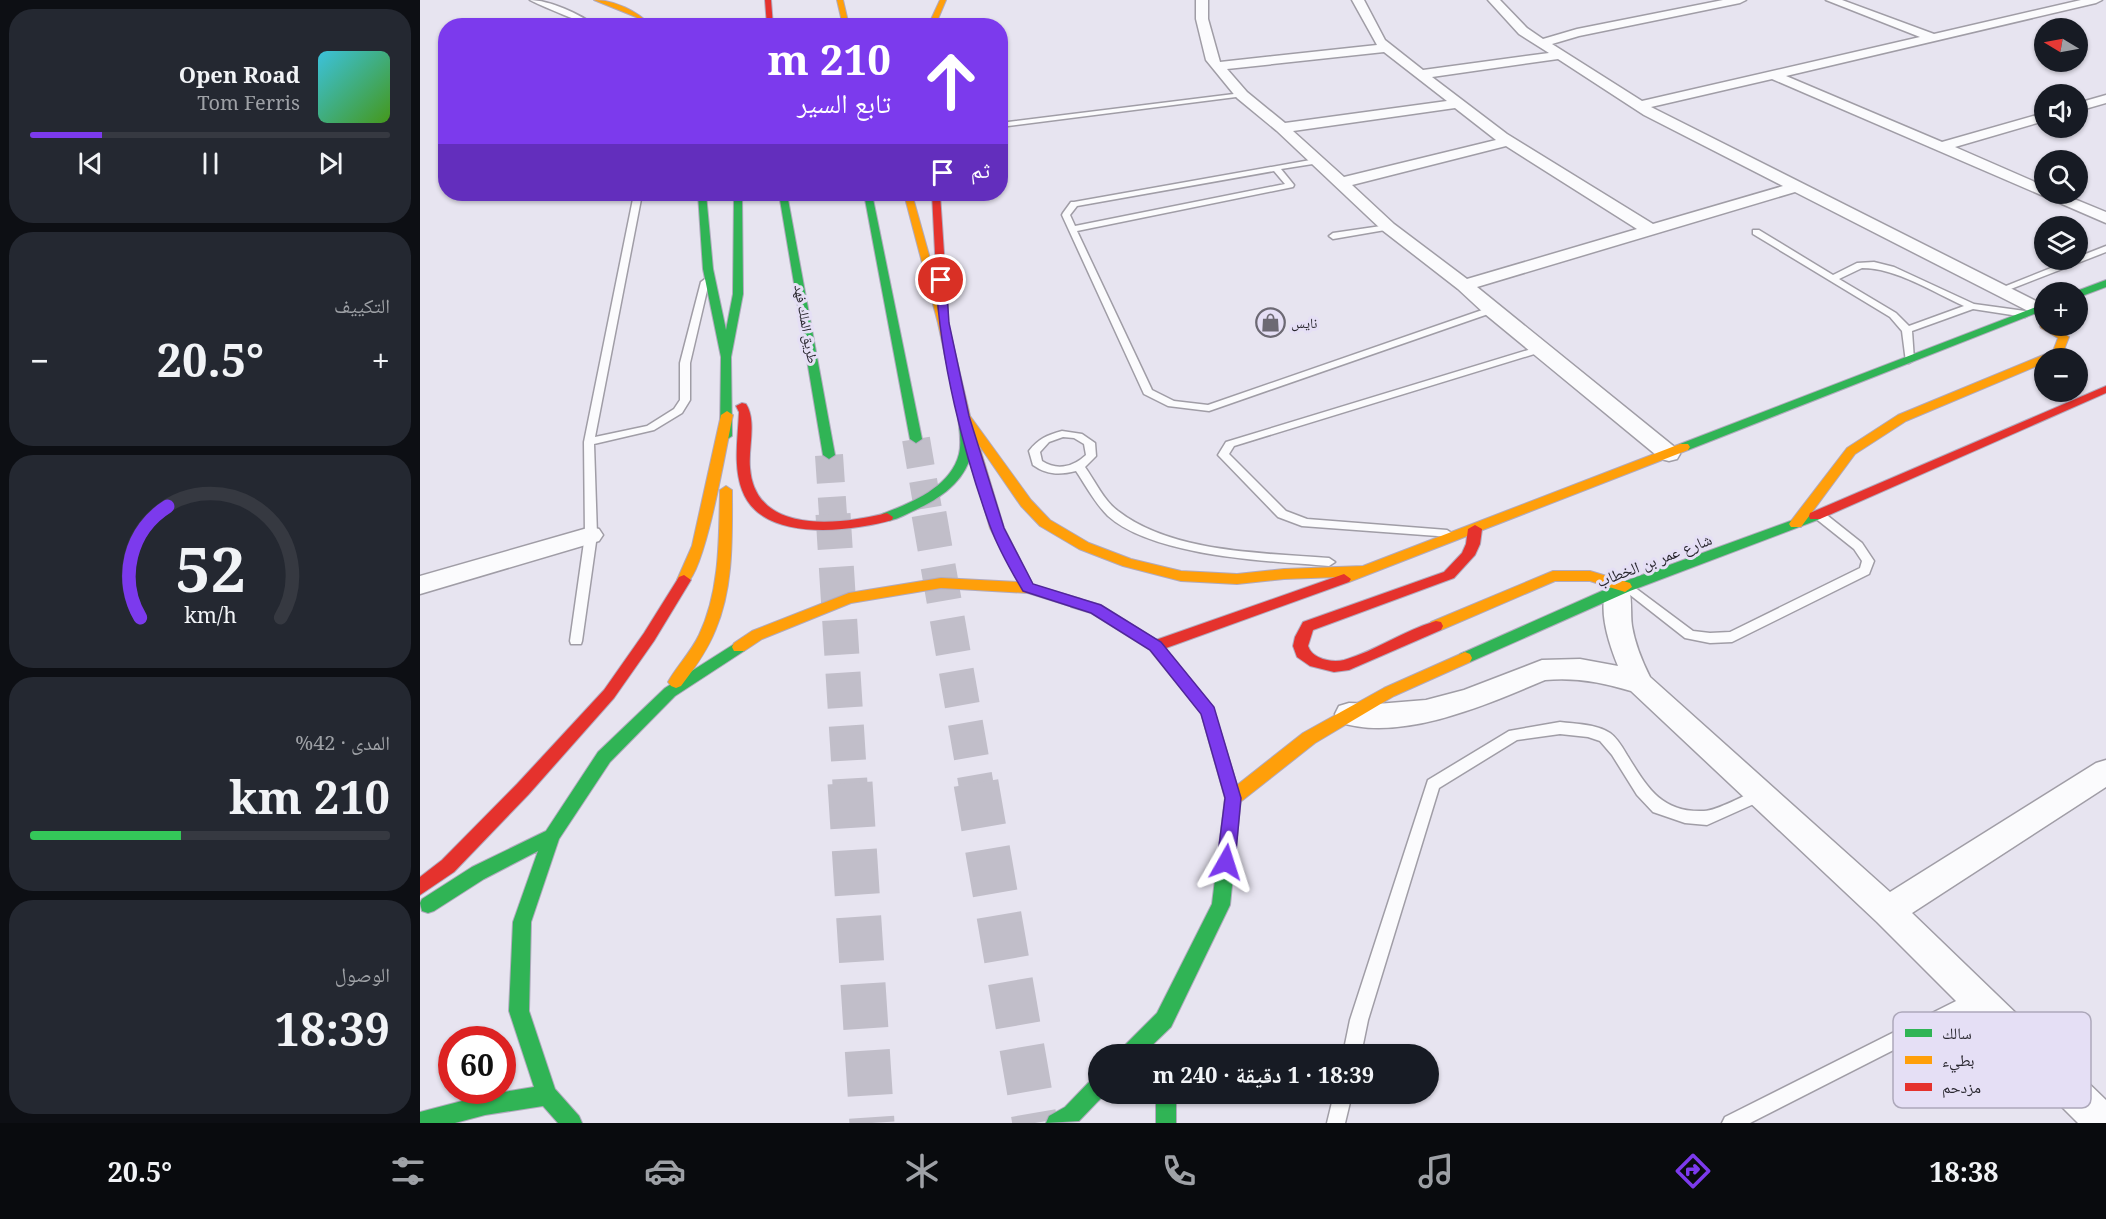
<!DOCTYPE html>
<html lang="ar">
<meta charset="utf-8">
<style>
:root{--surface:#171b24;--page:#242831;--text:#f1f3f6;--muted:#9ea1a6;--line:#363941;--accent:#7c3aed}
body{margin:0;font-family:"Noto Serif","Noto Naskh Arabic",serif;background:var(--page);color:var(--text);direction:rtl;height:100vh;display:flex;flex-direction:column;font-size:22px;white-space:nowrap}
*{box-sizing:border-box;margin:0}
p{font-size:20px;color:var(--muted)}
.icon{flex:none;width:33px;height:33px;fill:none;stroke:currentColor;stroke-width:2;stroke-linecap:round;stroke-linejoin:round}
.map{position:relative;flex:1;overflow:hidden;direction:ltr}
.drawer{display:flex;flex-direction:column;gap:9px;padding:9px;background:#0d0f14;width:420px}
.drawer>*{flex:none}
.top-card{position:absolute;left:18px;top:18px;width:570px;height:183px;border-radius:24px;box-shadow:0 2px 4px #0004;direction:rtl;background:#7c3aed;color:#fff;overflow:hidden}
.needle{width:39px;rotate:280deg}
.tools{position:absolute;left:1614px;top:18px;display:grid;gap:12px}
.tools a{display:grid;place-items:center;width:54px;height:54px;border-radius:50%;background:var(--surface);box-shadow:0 2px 4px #0004;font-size:30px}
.speed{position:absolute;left:18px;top:1026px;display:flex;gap:12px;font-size:30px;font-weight:700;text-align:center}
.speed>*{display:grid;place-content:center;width:78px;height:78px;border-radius:50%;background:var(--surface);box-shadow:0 2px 4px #0004;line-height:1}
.speed .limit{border:9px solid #d22;background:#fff;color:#111}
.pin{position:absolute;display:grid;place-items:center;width:51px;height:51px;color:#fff;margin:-26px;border:3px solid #fff;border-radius:50%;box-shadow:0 2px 6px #0007}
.me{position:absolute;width:66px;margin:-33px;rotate:6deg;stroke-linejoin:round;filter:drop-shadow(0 0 4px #0008)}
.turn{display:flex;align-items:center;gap:21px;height:126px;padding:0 18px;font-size:27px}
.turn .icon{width:78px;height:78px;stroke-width:2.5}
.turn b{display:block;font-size:42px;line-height:51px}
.then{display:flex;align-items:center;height:57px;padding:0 18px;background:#0003;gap:12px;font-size:22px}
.big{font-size:45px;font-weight:700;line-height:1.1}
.drawer .tile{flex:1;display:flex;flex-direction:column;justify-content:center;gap:9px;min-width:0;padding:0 21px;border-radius:24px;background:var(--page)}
.drawer .dial{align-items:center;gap:0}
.dial svg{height:156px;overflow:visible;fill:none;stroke:var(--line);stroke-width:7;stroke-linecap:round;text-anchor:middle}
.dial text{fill:var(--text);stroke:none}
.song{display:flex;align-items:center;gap:18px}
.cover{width:72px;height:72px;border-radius:9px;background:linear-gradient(135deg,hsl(190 70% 55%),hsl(100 70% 35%))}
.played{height:6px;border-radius:3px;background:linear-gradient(90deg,var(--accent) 20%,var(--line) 20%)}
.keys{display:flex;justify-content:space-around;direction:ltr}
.heat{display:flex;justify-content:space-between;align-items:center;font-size:33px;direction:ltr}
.charge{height:9px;border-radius:4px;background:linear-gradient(90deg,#34c759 42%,var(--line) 0)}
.trip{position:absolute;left:668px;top:1044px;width:351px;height:60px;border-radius:30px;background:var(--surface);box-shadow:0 2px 4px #0004;font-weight:700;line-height:60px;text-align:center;direction:rtl}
.menu{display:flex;height:96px;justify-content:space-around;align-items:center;background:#090b0e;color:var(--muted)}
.menu .icon{width:42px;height:42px}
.menu .current{color:var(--accent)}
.menu b{font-size:27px;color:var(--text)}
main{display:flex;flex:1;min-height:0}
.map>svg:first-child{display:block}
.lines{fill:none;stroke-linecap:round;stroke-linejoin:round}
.highway-tunnel-far2{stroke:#c1bec9;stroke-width:28;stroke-dasharray:28 14;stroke-linecap:butt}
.highway-tunnel-far1{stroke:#c1bec9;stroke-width:35;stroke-dasharray:35 18;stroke-linecap:butt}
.highway-tunnel{stroke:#c1bec9;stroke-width:45;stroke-dasharray:45 22;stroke-linecap:butt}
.lane-casing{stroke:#a09da6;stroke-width:3}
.street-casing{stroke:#a09da6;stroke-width:3}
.fast-casing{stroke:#b1aabe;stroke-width:2}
.slow-casing{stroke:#b1aabe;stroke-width:2}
.jam-casing{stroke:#b1aabe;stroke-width:2}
.lane{fill:#fbfbfd;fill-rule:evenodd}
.street{fill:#fbfbfd;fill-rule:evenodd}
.fast{fill:#30b455;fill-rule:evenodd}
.slow{fill:#ff9f0a;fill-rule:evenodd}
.jam{fill:#e5322d;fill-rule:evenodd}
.route{fill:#7c3aed;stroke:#51269a;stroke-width:1.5}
.labels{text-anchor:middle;stroke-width:6;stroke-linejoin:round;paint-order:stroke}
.far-poi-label{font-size:14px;fill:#29272f;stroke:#e5dff5;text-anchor:start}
.far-street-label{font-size:14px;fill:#29272f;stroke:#e5dff5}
.street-label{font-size:16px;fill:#29272f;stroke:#e5dff5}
.key{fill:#e5dff5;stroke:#ada8ba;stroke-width:1.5}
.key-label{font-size:16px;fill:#29272f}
</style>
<main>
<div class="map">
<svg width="1686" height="1123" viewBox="0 0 1686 1123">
<rect width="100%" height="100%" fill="#e7e4f0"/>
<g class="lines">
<path class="highway-tunnel-far2" d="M496,439L509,515
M409,455L413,515"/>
<path class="highway-tunnel-far1" d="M413,514L430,784
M509,514L556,784"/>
<path class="highway-tunnel" d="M430,783L452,1123
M556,783L615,1123"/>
<defs>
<path id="lane" d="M110,0C128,0 161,14 175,26C169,26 117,4 110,0Z
M822,93L825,95L824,96L580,127V123Z
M896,159L900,161L899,163L861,169L874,185L873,187L657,231L732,390L754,401L788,405L1068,308H1074V312L789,411L748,406L724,394L642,215L643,213L651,202H654ZM854,171L865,184L655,226L650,215L657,206Z
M214,194H222L175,437L227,426L254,409L260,400V363L281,282L285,279L289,282L270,363V400L262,413L234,430L174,444L177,535L162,641L161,644H151L150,641L165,535L164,442Z
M968,225L972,227L971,229L913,239L909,236L913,233Z
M1333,230H1339L1413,275L1437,263L1454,262L1474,267L1554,304L1605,311L1610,314L1605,317L1553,309L1492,331L1494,360L1489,363L1486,362L1482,331L1470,317L1333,234ZM1442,268C1476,268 1513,292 1544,306L1489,326L1476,313L1419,279Z
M1686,246V252L1583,292H1577L1576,290L1651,260H1658V257Z
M1121,346L1124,347V351L814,446L809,454L866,511L887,519L1027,530L1033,534L1031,537L882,526L858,517L798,455L806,442Z
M642,431L662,434L675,443L676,456L665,467C675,481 684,501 698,511C752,553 844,553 909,558L915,562L909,566C849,561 734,557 688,516C675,503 666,486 656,471C640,475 627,475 613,465L609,451C618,439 627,435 642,431ZM643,437L654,438L664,444L666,455C653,467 637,471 622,461L620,452L629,442Z
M1399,511L1403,512L1442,543L1454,561L1449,574L1312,642L1290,643L1265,638L1200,587L1206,583L1210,584L1273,631L1290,633L1310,632L1440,568L1442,561L1434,549L1395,518L1393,515L1395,512Z
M1140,722C1156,724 1176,724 1190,733C1197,738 1203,748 1207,755C1227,787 1241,813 1284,811C1297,811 1326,794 1340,789L1345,791L1347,795L1345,799L1287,825L1265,823L1233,812L1217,795L1192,755L1180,741L1168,737L1140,734L1097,740L1019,788L948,1020L941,1054H923L930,1020L1008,780L1089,731Z
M1556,991L1562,993L1564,999L1562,1005L1330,1123H1302L1305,1117Z
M914,1094H932L925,1123H907Z"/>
<path id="street" d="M776,0H788V19L800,62L957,45L932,0H944L965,40L1003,70L1129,53L1099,34L1068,0H1080L1107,28L1123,39L1157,29L1303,0H1326L1320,3L1159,36L1132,44L1222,101L1500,37L1406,0H1422L1514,34L1661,0H1682L1676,3L1366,76L1522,142L1624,113V121L1535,147L1624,186V194H1642L1686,212V223L1352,79L1231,107L1624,305V313H1612L1375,192L1057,287L1257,449L1260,454L1257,459L1249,461L1241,459L1065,314L1038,289L962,230L857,131L817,98L786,60L776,19ZM964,52L1027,101L865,123L827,92L807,69ZM1138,59L1224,115L1363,186L1233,224L1087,134L1012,77ZM1035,108L1076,140L924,177L873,131ZM1086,146L1217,229L1047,279L974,224L932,185Z
M1686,95V103L1658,111V103Z
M171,527L179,529L183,535L179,541L0,594V576Z
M1198,581L1207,584C1213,595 1210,613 1212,626C1215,644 1222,661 1230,677L1470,892L1676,763L1686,760V787L1492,913L1686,1100V1123H1658L1457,922L1211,691C1182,682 1154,677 1125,680C1068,704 981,743 919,722L915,714L919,706L929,703L957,704L1006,700L1044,690L1122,660L1160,659L1198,666C1189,644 1176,606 1189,584Z"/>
<path id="fast" d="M278,194H286L293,269L306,330L313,294L314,194H322L323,294L311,357L312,436L306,440L300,436L301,357L283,269Z
M359,194H367L415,455L409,459L403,455Z
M444,194H452L502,439L496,443L490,439Z
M1686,280V287L1662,296L1658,297V292H1654Z
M1624,304V310L1268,450H1260L1258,447L1260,444Z
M544,412L550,416C551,428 554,442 551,454C545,482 518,500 493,511C484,515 472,523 462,520L461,517L462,514C491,503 531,487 539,454C542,442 539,428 538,416Z
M1395,512L1400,513L1401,516L1400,519L1210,591L1050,662H1040L1038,658L1040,654L1200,583Z
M656,598L681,605L740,642L793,707L821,798L810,905L751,1027L723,1054H700L703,1047L737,1013L792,904L805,798L781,713L730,650L671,613L651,607L649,603L651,599Z
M319,641L324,643L326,647L324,651L255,696L190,762L139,839L111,922L109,1011L135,1089L159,1116L162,1123H138L123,1106L65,1115L35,1123H0V1112L65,1095L114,1087L89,1011L93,922L118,851L64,879L14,911L8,913L2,911L0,903L2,899L52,867L126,831L178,752L245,688Z
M678,1077V1094H685L659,1121L626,1123L629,1116L645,1107L671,1080Z
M736,1094H756V1123H736Z"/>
<path id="slow" d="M174,0C194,0 218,11 231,26H224L216,17Z
M417,0H423L429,26H423Z
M520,0H526L515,26H508Z
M484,194H492L528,323L550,416L611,500L630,520L669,543L711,559L761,571L817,574L864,569L943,566L1260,444H1268L1270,447L1268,450L929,582H919L918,577L864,579L817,584L761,581L703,566L659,549L620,526L601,506L559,445L584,528L613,585L661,599L663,603L661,607L656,608L608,593L521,588L431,603L342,639L324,651H314L312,647L314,643L332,631L429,593L521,578L598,582L570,528L538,416L518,323Z
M1624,323V326H1632L1649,337L1642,355L1634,358H1624V363L1486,421L1435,454L1381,527H1371L1369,524L1371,521L1427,448L1478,415L1633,351L1638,338L1621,328L1620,326Z
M307,411L313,415C307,441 285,579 264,585L257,580L272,546L301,415Z
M306,486L312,490C312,537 314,587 295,631C287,651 274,669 261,686L256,688L251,686L248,682C257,666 271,652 279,635C300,591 299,539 300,490Z
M1133,571H1170L1210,583L1212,587L1205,592L1170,581H1135L1021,630H1011L1009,626L1011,622Z
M1045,652L1050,654L1052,658L1050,662L974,696L895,743L819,803L813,805L807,803L805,798L807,793L883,733L964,688Z"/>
<path id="jam" d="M345,0H351L353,26H347Z
M512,194H520L528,312L523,315L518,312Z
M1686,386V393L1400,519H1390L1389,516L1390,513Z
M322,403L326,404C337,421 328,448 330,468C335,535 419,525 467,513L473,517L472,520C430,532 341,543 322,490C313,466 318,437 319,412L316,406Z
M1055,525L1062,529L1060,544L1055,555L1034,578L893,630L888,646C892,659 912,663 924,660C956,651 984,630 1016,621L1021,622L1023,626L1021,630L929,670L914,672L890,666L877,657L873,646L875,637L883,622L1024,572L1042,553L1046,544L1048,529Z
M924,574L931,579L929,582L735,652L730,650L728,646L730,642Z
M264,575L271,580L234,641L194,698L109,794L34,872L0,895V877L22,860L97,784L184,690L224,633L259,577Z"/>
</defs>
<use href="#lane" class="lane-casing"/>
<use href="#street" class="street-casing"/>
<use href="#fast" class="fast-casing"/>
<use href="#slow" class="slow-casing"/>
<use href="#jam" class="jam-casing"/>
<use href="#lane" class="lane"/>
<use href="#street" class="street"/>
<use href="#fast" class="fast"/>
<use href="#slow" class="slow"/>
<use href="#jam" class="jam"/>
</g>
<path class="route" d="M521,277L526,280L529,323L549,416L584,528L613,584L681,605L741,642L794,707L821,798L815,862L812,868L806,870L800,868L797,862L805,798L781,714L730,650L671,613L603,591C591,571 578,548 570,526C543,451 520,359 516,280Z"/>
<defs>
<symbol id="shop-ring" viewBox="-11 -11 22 22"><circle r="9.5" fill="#e5dff5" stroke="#6c6973" stroke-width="1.5"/><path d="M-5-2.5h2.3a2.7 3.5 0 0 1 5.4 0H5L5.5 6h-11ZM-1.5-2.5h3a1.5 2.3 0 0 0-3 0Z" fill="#6c6973"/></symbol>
</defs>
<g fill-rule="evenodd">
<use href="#shop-ring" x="834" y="306" width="33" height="33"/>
</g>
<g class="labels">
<g class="far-poi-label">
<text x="871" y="328">نايس</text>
</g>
<g class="far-street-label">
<text transform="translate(386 324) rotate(80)" y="5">طريق الملك فهد</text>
</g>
<g class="street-label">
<text transform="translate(1234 560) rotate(-21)" y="6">شارع عمر بن الخطاب</text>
</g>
</g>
<rect x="1473" y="1012" width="198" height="96" rx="9" class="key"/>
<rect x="1485" y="1029" width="27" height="8" fill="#30b455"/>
<rect x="1485" y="1056" width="27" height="8" fill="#ff9f0a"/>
<rect x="1485" y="1083" width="27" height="8" fill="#e5322d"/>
<g class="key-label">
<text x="1522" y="1039">سالك</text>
<text x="1522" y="1066">بطيء</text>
<text x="1522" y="1093">مزدحم</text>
</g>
</svg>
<div class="tools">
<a><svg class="needle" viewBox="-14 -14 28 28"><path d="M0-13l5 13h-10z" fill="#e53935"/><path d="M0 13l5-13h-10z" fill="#9ea1a6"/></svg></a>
<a><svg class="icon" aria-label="sound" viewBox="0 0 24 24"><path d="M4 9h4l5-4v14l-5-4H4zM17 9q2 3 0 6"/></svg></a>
<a><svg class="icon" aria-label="search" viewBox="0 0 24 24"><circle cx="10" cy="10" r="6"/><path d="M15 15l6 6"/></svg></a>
<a><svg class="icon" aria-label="layers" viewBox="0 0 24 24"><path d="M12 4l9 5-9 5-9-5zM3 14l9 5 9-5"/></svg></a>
<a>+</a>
<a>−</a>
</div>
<div class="speed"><div class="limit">60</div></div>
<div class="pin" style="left:521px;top:280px;background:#d93025"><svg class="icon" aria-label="arrive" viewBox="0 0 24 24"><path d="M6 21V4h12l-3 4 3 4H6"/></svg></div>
<svg class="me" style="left:806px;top:862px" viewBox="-20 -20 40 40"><path d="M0-17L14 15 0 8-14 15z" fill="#7c3aed" stroke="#fff" stroke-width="4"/></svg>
<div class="trip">18:39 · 1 دقيقة · 240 m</div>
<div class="top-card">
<div class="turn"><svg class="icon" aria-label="ahead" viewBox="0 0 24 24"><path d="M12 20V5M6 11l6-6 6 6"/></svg><div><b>210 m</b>تابع السير</div></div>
<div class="then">ثم<svg class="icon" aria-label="arrive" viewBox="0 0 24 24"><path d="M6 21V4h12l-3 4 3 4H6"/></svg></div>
</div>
</div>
<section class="drawer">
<div class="tile">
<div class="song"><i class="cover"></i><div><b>Open Road</b><p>Tom Ferris</p></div></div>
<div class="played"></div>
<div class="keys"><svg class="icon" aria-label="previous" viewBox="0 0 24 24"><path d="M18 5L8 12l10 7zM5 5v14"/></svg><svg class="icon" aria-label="pause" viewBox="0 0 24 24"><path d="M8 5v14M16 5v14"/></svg><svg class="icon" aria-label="next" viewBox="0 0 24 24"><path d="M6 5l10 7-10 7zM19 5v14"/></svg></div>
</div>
<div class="tile"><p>التكييف</p>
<div class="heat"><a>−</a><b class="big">20.5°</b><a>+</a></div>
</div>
<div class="tile dial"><svg viewBox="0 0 100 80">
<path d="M14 69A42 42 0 1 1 86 69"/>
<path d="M14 69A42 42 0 0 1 28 12" stroke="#7c3aed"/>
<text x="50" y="56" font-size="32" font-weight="700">52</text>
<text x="50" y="72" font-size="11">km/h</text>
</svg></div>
<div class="tile"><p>المدى · 42%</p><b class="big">210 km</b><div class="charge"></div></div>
<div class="tile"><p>الوصول</p><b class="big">18:39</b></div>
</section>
</main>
<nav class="menu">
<b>18:38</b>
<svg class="icon current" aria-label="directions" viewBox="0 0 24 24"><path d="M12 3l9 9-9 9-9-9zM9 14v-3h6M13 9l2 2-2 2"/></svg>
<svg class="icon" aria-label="music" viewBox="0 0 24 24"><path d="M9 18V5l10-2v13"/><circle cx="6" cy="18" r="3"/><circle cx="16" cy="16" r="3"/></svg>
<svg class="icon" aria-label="phone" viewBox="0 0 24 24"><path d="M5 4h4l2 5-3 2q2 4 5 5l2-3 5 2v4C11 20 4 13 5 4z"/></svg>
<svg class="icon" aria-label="climate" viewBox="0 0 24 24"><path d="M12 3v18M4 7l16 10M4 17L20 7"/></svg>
<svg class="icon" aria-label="car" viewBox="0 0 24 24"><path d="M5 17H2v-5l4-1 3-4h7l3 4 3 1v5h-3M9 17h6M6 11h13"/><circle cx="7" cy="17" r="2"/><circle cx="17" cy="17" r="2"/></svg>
<svg class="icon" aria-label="filters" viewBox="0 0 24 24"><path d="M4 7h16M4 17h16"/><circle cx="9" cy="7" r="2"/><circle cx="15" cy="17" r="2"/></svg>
<b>20.5°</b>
</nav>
